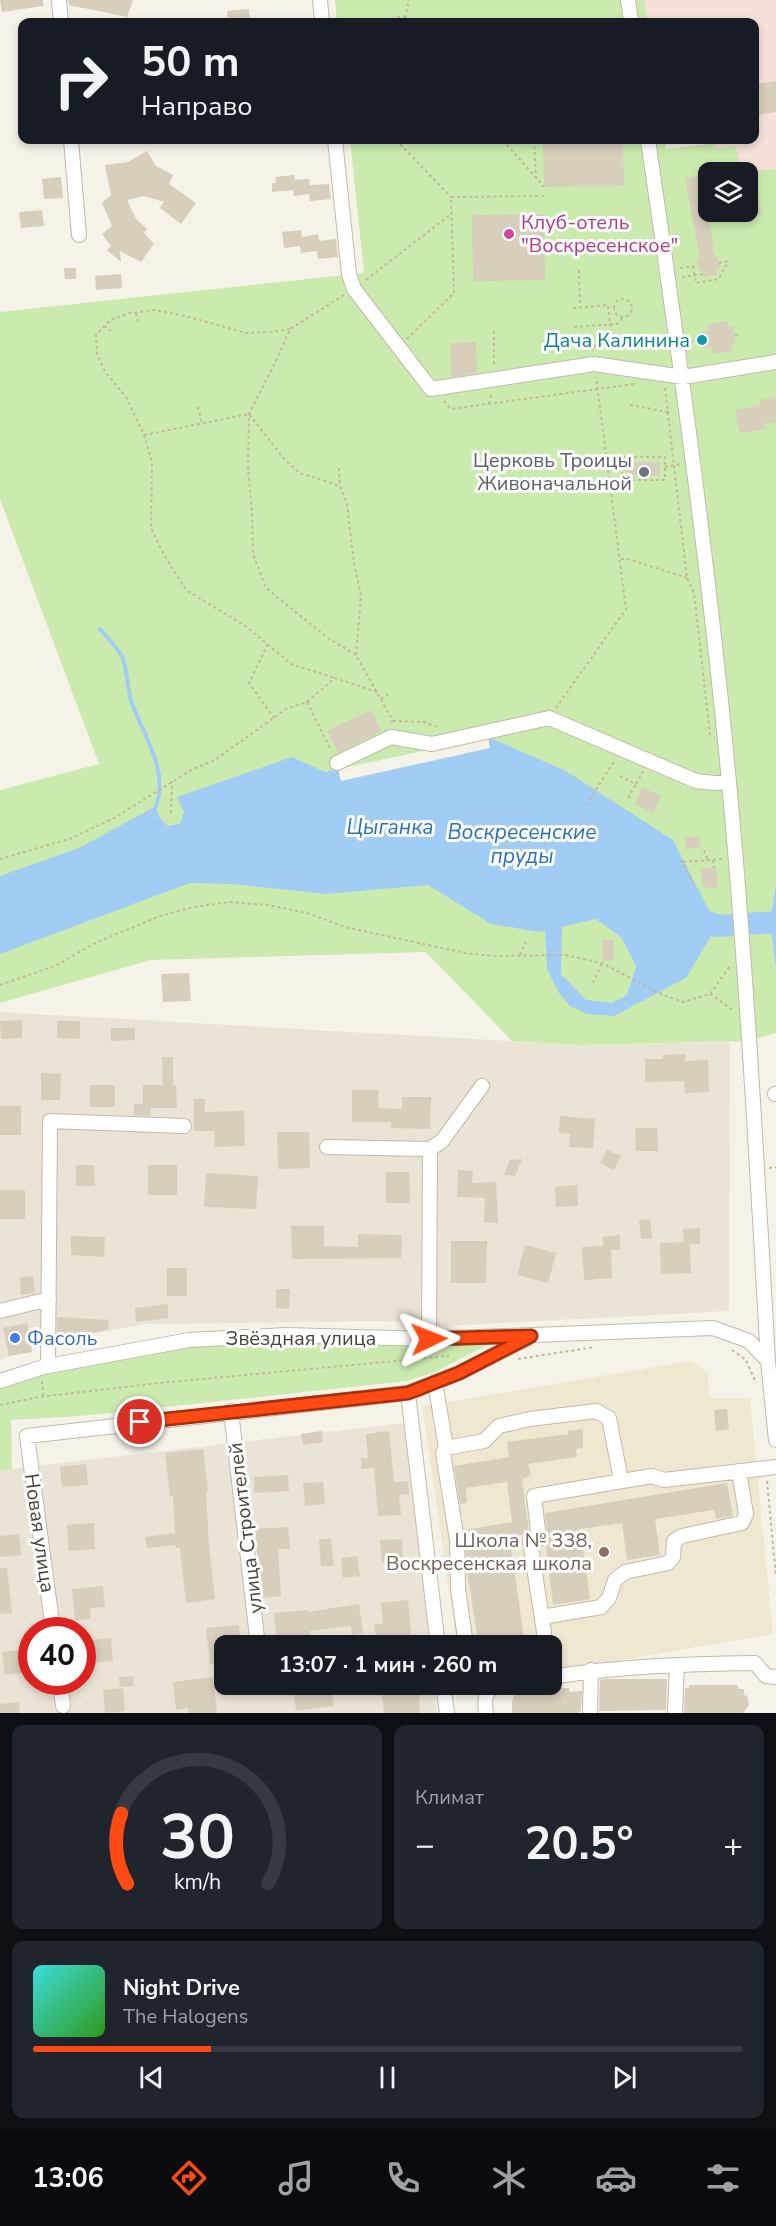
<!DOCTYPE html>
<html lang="ru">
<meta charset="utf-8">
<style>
:root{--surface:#171b24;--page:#20242c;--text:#f1f3f6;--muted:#9ea1a6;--line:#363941;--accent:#ff4a14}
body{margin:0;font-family:"Nunito Sans",sans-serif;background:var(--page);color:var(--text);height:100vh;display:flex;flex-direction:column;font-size:22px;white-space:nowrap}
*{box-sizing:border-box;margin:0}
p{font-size:20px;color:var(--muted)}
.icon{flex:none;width:33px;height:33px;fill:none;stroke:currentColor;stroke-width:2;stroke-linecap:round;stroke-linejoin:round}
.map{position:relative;height:1713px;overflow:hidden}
.side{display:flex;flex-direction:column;gap:12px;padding:12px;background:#0d0f14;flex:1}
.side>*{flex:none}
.banner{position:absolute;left:18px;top:18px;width:741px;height:126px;border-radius:12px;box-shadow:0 3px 9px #0003;background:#171b24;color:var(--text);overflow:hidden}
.controls{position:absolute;left:698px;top:162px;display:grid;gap:12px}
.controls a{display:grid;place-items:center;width:60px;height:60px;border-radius:12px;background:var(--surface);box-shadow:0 3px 9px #0003;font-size:30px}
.speed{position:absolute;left:18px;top:1617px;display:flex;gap:12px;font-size:30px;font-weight:700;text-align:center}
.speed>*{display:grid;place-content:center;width:78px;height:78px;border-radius:50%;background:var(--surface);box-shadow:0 3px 9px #0003;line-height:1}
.speed .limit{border:9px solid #d22;background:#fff;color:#111}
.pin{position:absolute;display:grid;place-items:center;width:51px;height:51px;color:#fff;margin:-26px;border:3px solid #fff;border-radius:50%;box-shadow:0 2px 6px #0007}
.me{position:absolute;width:66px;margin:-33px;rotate:88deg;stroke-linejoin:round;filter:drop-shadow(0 0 4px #0008)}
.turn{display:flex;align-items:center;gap:21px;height:126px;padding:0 24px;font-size:27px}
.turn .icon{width:78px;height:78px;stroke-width:2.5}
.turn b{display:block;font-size:42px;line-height:51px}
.big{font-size:45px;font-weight:700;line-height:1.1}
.side .widget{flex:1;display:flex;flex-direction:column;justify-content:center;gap:9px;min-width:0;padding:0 21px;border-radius:12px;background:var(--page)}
.side .dial{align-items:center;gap:0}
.dial svg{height:156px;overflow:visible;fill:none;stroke:var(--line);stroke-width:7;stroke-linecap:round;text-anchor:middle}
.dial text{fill:var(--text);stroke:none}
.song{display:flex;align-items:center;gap:18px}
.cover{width:72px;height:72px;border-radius:9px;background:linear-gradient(135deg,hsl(180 70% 55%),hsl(110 70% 35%))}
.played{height:6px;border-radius:3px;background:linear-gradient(90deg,var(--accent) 25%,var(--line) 25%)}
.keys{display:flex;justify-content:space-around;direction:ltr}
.heat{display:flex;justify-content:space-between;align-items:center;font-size:33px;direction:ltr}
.side .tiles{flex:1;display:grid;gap:12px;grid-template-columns:1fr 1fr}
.widget:last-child{grid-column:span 2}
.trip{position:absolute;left:214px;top:1635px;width:348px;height:60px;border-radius:12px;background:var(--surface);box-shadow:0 3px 9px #0003;font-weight:700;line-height:60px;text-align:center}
.menu{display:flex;height:96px;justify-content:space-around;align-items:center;background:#090b0e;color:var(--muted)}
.menu .icon{width:42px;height:42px}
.menu .active{color:var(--accent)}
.menu b{font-size:27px;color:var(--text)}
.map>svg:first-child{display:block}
.residential{fill:#e9e4d5;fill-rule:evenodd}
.education{fill:#eee8d1}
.medical{fill:#f6e0da}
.green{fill:#cbebae;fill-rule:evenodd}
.water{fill:#a1ccf4;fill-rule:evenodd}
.pier{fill:#f5f2e8}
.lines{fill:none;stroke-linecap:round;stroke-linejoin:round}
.stream{stroke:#a1ccf4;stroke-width:4}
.river{stroke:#a1ccf4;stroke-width:22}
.building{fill:#d7cebc}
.minor-casing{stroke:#c1baa9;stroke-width:16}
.path{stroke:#c3b89a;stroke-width:2;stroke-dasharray:3 3;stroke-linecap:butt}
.minor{stroke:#fff;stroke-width:14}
.route-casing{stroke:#a6300d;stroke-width:15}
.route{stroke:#ff4a14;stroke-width:10}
.hotel-dot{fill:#d1479c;stroke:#fff;stroke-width:2}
.culture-dot{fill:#0f9aa8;stroke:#fff;stroke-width:2}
.worship-dot{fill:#6b7280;stroke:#fff;stroke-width:2}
.shop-dot{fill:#3f7fe0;stroke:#fff;stroke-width:2}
.education-dot{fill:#8d6e63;stroke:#fff;stroke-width:2}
.labels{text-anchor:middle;stroke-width:6;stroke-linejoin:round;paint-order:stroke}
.hotel-label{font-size:20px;fill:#b23c85;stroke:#fff;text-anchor:start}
.culture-label{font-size:20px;fill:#0d838f;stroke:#fff;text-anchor:end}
.worship-label{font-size:20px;fill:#5b616d;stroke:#fff;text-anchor:end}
.shop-label{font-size:20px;fill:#366cbe;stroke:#fff;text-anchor:start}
.street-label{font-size:20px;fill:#484336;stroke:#fff}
.education-label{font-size:20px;fill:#785e54;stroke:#fff;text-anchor:end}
.water-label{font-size:21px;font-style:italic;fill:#2871bb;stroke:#fff}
</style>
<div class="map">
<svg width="776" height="1713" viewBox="0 0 776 1713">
<rect width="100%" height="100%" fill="#f5f2e8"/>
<path class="residential" d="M0,1012L579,1045L730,1042L729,1311L445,1326L422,1321L144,1324L48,1342L0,1360Z
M404,1423L430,1645L225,1646V1684L434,1685L437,1713H0V1470ZM32,1630H82V1682H32Z"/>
<path class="education" d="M690,1361L708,1373L709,1398H750L773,1634L552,1672V1646L457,1645L422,1406Z"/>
<path class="medical" d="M644,0H776V169L754,172L740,169L716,148L715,143V140H754V22H648Z"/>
<path class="green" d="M335,0H644L648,22H337Z
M350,140H665L666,149L715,143L716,148L736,146L740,168L754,171L776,169V882L770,922L776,969V1033L749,1041L579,1045L512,1041L426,952L151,960L0,1003V790L99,764L0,499V312L364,273ZM708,172H747V212H708Z
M235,1341L487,1345L435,1372L407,1381L81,1416L11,1420L12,1469L0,1470V1386C76,1363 156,1351 235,1341Z"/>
<path class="water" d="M488,737L566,771L673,840L717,926L686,978L614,1016L587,1014L570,1006L559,993L547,969L545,931L539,932L491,924L428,885L326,894L232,884L190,883L0,954V876L79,848L156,806L159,817L168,826L180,824L184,812L177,797L292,757L325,772ZM596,919L621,937L636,966L627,995L612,1003L586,1000L561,974L562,927Z
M776,883V969L770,922Z"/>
<path class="pier" d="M488,737L490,748L341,781L338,769Z"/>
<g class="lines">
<path class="stream" d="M100,629C107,638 119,648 123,659C128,673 127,690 132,704C144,735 169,772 156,806"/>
<path class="river" d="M691,915L717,926L776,922"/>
</g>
<path class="building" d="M0,0H43V6L2,12Z
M68,0H133L127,17L69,5Z
M249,9L250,22H228L227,11Z
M776,81V112L756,115L754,84Z
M543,140H623L624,186L544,187Z
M147,151L156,166L173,175L169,184L196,203L181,224L160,208L164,202L144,196L127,200L136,219L147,229L144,233L154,244L141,262L120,251L121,262L107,250L111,246L102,234L112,226L102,203L111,195L105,165L128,162Z
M753,163L761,215L747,217V164Z
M294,175L295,180L309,179L310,185L329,184L331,199L310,201L309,194L294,196L293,190L272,192V183H276L275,177Z
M702,175L715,257L717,256L720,268L716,269L717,275L703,277L702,271H699L697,259H700L685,178Z
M61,177L63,198L44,199L42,179Z
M42,210L44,226L21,228L19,212Z
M544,214L545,280L473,281L472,215Z
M301,230L302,237L318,234L319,241L336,239L338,257L318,259L317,251L301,253L300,246L284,248L282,232Z
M64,268H76V279H65Z
M121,274L122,288L96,290L95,276Z
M727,321L728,327H733L736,343L731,344L732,351L712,354L711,347L703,348L701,332L708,331L707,324Z
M476,342L477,373L451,377L450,343Z
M776,397V422L764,424L765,429L739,433L735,410L761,405L760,400Z
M631,462H660V476L631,475L625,469Z
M371,710L382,731L338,753L327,731Z
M642,787L661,796L653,813L635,804Z
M699,836L700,847L686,849L685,838Z
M716,867L718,887L703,888L701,869Z
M602,940H614V960L603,961Z
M189,973L191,1001L163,1002L161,974Z
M22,1020V1038L1,1039L0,1021Z
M57,1021H80V1039L57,1038Z
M111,1028H135V1040L111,1041Z
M685,1054V1061L708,1060L709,1092L685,1093L684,1081L645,1082V1059H663V1055Z
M162,1057H173V1085H176L177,1108H151V1116L134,1115V1104H143V1085H163Z
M41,1073L61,1074L60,1100H41Z
M90,1085H115V1107H90Z
M352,1090H378L379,1108L402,1109V1097H431L430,1129L391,1128V1122H352Z
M194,1099H205V1112L244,1111L245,1146L215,1147L214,1131H194Z
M0,1106H21V1135H0Z
M560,1116L595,1119L593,1148L569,1147L570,1134L559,1133Z
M635,1128H657L658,1151H636Z
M277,1132H309L310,1168L278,1169Z
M607,1150L621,1156L614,1170L600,1163Z
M522,1159L515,1176L504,1175L510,1160Z
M76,1165H94L95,1186H76Z
M148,1165H177V1195H148Z
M458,1170L473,1171L472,1183L496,1182L498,1223L484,1222L485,1198L457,1197Z
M386,1172H409L410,1203H386Z
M206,1173L258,1176L256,1209L204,1207Z
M577,1185L578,1206L556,1207L555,1187Z
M0,1190H25V1219H0Z
M650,1219L652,1238L641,1239L639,1220Z
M291,1226H324V1246L358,1247V1234L402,1235L401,1258L292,1259Z
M700,1228V1244H690L691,1273L661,1274L660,1243L684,1242L683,1229Z
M620,1235V1250H611L612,1278L584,1280L582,1247L603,1246V1237Z
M71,1236L105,1237L104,1257L71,1255Z
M451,1241H487L486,1283H451Z
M525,1245L556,1253L548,1283L517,1275Z
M167,1268H187V1296H167Z
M33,1276L35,1293L21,1295L20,1277Z
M276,1289H290L289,1309L276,1308Z
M168,1304V1318L136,1322L135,1308Z
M57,1317L109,1320L108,1330L57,1339Z
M27,1323L32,1352L9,1356L3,1328Z
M727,1409L729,1429L716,1431L714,1410Z
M583,1429V1448L576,1449L577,1457L528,1464L531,1474L522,1480L529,1532L510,1539L525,1646H479L467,1572L465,1530L512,1522L507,1482L466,1488L467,1503L460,1504L454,1466L509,1457L507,1442L568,1434V1431Z
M322,1431L323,1442L303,1445L301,1434Z
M389,1431L394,1482L408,1481L409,1494L399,1495L401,1515L378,1516L374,1468L362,1469L361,1458H368L366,1434Z
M203,1449L208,1492H206L209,1546L215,1599L186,1603L180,1548H176V1545L147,1548L145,1537L175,1533L173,1496H170L165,1453Z
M86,1464L88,1485L62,1487L60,1467Z
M288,1475L289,1491L254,1493V1477Z
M323,1482L325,1504L305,1506L303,1483Z
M727,1483L733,1516L716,1519L714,1510L655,1519L660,1555L627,1560L622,1523L580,1529L590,1599L553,1605L546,1544L548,1538L545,1513Z
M94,1523L95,1549L69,1551L67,1525Z
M288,1527L290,1549H278L281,1596L263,1598L262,1580H260L255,1529Z
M19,1534L21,1555L0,1557V1536Z
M319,1539H331L334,1566H321Z
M402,1539L403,1562L382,1563L380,1540Z
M357,1556L360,1576L343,1578L341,1558Z
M0,1568H7L12,1613L0,1614Z
M103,1586L105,1607L90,1608L91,1619L75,1620L72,1589Z
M408,1600L411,1635L376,1638L374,1624H383L381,1603Z
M359,1604L363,1633L352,1635L351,1626L310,1631L311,1640L277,1644L274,1613L308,1610V1612Z
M239,1625L241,1646H225V1663L210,1664L206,1628Z
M111,1638L113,1661L84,1664L82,1641Z
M30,1649L32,1672L5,1675L2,1652Z
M133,1676L134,1686L120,1687L119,1677Z
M213,1677L217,1713H189L188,1708L176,1710L173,1682Z
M603,1679H667L666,1710L599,1711L600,1680Z
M293,1684H331L334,1706L296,1711Z
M381,1684H418L420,1713H384Z
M689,1685H737L739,1689H744V1695L747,1696L749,1705L743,1713H684L685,1688H689Z
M123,1688L125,1711L105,1713L103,1690Z
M521,1688H569L570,1692L582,1691L581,1711L577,1713H512V1701L515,1691H521Z
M19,1702L20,1713H0V1704Z"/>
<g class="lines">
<defs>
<path id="minor" d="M59,0L61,22
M320,0L322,22
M628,0L631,22
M71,140L79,235
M335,140L349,274L354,289L431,389L594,364L683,377L776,362
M648,140C679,353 709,567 729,782C747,975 757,1168 768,1361
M337,763L391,737L432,744L549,718L696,781L715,783L729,782
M775,1094H776
M327,1147L430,1149L429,1339
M430,1149L442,1141L482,1086
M0,1311L49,1299
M48,1366L50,1121L184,1126
M0,1381L43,1367L189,1340L286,1335L429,1339L713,1328L749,1341L768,1361L776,1440
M435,1382L446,1448
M408,1393L438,1646
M231,1411L258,1646
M542,1617L601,1607L609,1598L615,1580L625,1572L668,1563L673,1557L674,1541L682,1536L742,1523L746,1514L739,1471
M53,1630L27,1436L408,1393L459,1373L528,1338
M466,1646L458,1588L457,1540L443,1453L446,1448L484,1441L499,1426L530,1419L596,1411L609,1418L621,1480
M543,1646L544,1632L530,1541L539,1539L534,1496L652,1476L664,1480L776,1467
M552,1677C619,1666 687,1664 755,1663L766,1676L776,1677
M60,1682L63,1706
M443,1684L447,1713
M486,1713C483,1691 488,1688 508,1684
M590,1713L591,1670
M675,1713L677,1665"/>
</defs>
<use href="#minor" class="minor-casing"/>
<path class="path" d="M397,17L405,18L408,22
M405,18L409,0
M396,140L451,197
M503,140L544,187
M534,140L536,177
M719,263L728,261
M693,266L696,283L719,279L728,261
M680,268L698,266
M579,270L580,306
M682,277L703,274
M366,280L451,214
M344,295L290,329L275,363L249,414L248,468L252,513L253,554L266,588L328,638L356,655L393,721L388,723
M614 308a9 9 0 1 1 18 0a9 9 0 1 1-18 0Z
M573,308L608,305L612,345L593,346V351
M136,313L138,322
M104,326L111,331
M574,327L617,324L623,318
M290,329L272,332L246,333L189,317L155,310L130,313L110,320L96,335L97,354L106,373L126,397L144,435L152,462L151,528L164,555L186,590L247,627L291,664L335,678
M494,331V366
M735,335L741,334
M407,339L454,293L451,197L544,196
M690,342L702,340
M665,388L687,578L694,593L710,736
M444,401L451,409L634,384
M489,404L492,392
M630,405L668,412
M198,407L202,424
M144,435L249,414L285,460L300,473L340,486L347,504L354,563L361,596L356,655
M622,457H665V480H622Z
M665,467L681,464
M339,468L340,486
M608,469H622
M621,559H628L687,578
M268,644L249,683L274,718
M381,699L390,693
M307,702L331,750
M556,708L626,609L596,377
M393,721L424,722L440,728
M620,776L636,784L643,771
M628,798L636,784
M586,805L615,760
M171,813L172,781
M704,850L708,860
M0,859L72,838L114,818L193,769L215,760L286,709L307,702L335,678L377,692
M681,860L694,885
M713,860L714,868
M683,862L723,859
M520,955L526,942
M593,983L602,963
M0,985L57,965L95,943L160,916L194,907L229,902L268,905L307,913L345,927L465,953L495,956L565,955L602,963L663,995L683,1002L710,994L730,966
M710,994L733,1010
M769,1168L776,1167
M732,1350L746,1360L756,1383
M518,1359L595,1347
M42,1381L43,1396
M0,1405L39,1397L159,1383L449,1356
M767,1481L776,1577"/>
<use href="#minor" class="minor"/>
</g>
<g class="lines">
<defs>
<path id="route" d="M140,1422L408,1393L459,1373L531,1336L429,1339"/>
</defs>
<use href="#route" class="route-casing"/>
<use href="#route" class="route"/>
</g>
<circle class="hotel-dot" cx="509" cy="234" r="6"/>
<circle class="culture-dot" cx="702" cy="340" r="6"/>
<circle class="worship-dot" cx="644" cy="472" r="6"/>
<circle class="shop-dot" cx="15" cy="1338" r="6"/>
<circle class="education-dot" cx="604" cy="1552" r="6"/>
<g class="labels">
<g class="hotel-label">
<text x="521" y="229">Клуб-отель<tspan x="521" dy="23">"Воскресенское"</tspan></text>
</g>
<g class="culture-label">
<text x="690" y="347">Дача Калинина</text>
</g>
<g class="worship-label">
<text x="632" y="467">Церковь Троицы<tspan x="632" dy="23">Живоначальной</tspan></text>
</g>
<g class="shop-label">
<text x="27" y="1345">Фасоль</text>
</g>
<g class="street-label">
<text x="301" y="1345">Звёздная улица</text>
<text transform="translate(245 1528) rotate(-97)" y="7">улица Строителей</text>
<text transform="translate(40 1533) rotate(82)" y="7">Новая улица</text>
</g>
<g class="education-label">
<text x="592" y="1547">Школа № 338,<tspan x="592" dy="23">Воскресенская школа</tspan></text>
</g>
<g class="water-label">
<text x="390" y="834">Цыганка</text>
<text x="522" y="839">Воскресенские<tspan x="522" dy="24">пруды</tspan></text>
</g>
</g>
</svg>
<div class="controls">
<a><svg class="icon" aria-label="layers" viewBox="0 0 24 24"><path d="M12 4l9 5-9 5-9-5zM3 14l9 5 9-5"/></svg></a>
</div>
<div class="speed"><div class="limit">40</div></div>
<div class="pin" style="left:140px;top:1422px;background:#d93025"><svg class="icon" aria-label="arrive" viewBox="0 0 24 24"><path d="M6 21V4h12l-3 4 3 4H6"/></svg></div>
<svg class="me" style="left:429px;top:1339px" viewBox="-20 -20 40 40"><path d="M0-17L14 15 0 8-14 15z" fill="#ff4a14" stroke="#fff" stroke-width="4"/></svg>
<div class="trip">13:07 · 1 мин · 260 m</div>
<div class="banner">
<div class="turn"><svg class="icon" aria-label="right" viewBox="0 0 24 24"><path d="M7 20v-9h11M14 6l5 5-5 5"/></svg><div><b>50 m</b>Направо</div></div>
</div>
</div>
<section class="side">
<div class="tiles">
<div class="widget dial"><svg viewBox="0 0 100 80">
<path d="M14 69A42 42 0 1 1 86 69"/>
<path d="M14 69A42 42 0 0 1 11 33" stroke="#ff4a14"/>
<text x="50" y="56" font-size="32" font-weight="700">30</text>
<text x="50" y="72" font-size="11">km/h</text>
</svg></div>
<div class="widget"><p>Климат</p>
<div class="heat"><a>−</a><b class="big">20.5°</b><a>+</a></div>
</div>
<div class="widget">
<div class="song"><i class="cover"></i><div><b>Night Drive</b><p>The Halogens</p></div></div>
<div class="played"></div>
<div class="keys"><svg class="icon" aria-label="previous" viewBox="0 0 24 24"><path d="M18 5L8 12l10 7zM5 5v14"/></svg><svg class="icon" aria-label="pause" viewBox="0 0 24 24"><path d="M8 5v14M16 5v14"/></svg><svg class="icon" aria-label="next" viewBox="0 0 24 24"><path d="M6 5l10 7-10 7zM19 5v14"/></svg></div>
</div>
</div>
</section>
<nav class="menu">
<b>13:06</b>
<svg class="icon active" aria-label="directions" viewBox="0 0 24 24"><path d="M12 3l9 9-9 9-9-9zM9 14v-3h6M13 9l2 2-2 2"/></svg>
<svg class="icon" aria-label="music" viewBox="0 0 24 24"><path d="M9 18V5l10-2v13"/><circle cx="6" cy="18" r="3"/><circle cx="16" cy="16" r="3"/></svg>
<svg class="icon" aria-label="phone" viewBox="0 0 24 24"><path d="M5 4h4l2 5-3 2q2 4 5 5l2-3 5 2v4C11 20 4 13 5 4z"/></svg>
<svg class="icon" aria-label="climate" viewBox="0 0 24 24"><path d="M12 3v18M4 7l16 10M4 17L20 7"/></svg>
<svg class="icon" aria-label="car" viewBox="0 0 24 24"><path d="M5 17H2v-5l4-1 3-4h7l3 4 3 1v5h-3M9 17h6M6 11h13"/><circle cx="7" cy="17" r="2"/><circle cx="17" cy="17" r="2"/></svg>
<svg class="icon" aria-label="filters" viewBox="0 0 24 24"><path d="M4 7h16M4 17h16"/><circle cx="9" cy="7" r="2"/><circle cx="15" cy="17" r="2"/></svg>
</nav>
